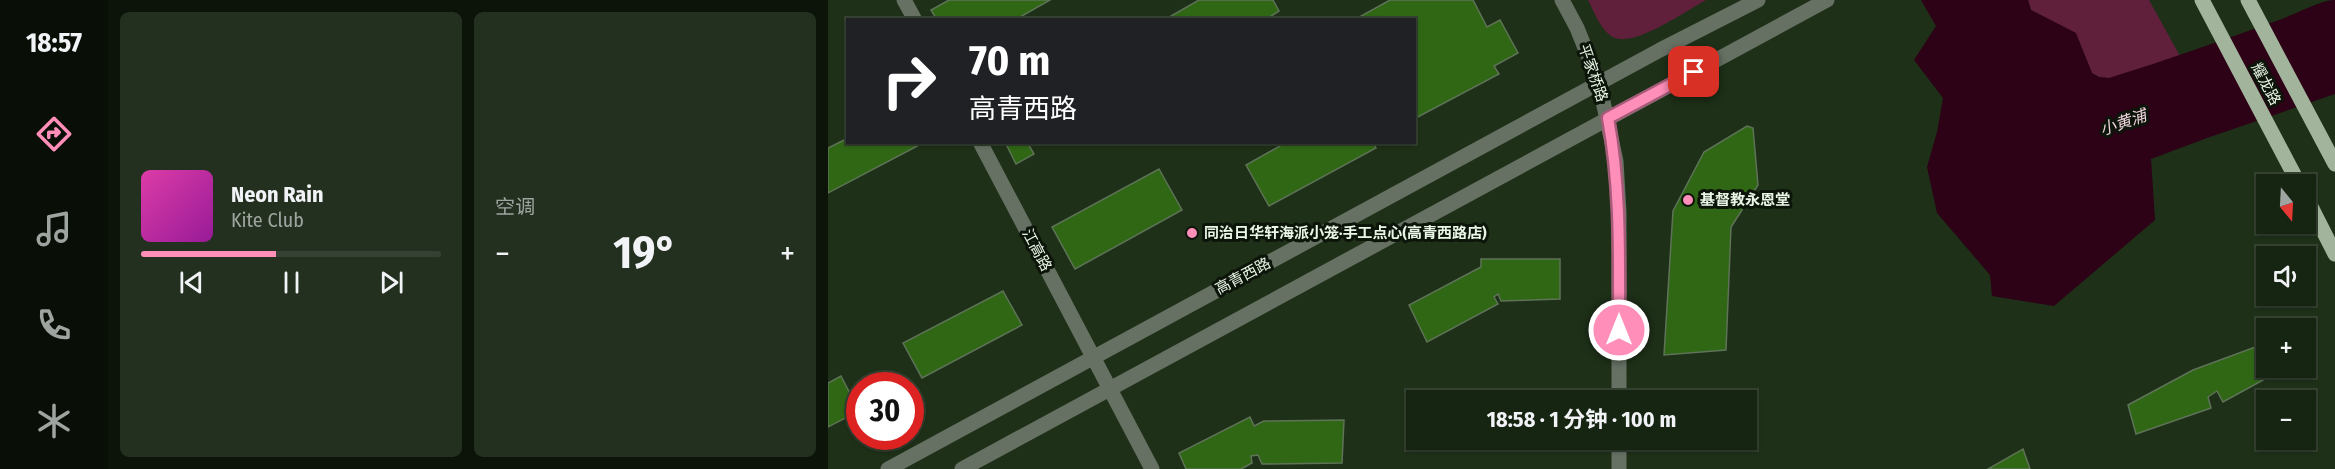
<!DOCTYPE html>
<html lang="zh">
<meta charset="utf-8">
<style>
:root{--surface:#162412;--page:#233020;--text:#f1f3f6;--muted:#9ea49f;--line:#354132;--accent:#ff8eb9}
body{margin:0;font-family:"Fira Sans Condensed","Noto Sans SC",sans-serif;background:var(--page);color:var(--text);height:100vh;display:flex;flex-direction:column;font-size:22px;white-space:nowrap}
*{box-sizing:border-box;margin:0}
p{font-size:20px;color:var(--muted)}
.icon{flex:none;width:33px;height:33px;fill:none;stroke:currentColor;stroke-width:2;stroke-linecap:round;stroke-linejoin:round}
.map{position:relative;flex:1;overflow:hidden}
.side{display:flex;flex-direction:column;gap:12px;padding:12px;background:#0c140a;width:720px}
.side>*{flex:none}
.banner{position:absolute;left:18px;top:18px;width:570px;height:126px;border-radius:0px;box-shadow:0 2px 4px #0004,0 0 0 2px var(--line);background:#202124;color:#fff;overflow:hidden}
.needle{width:39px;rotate:162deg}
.fabs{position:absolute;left:1428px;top:174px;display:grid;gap:12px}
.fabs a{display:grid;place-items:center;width:60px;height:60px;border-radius:0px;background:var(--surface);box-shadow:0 2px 4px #0004,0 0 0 2px var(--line);font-size:30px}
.speed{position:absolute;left:18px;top:372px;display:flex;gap:12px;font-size:30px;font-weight:700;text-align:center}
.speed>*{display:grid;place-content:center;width:78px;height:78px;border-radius:50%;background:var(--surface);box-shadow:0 2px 4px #0004,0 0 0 2px var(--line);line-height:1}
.speed .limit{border:9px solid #d22;background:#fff;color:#111}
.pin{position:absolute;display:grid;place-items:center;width:51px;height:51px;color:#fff;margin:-26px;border-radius:12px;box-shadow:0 3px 9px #0006}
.me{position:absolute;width:66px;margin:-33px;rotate:0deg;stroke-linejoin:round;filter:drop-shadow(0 0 4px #0008)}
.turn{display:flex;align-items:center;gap:21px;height:126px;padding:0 24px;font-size:27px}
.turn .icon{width:78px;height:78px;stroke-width:2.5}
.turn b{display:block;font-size:42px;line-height:51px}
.big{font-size:45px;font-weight:700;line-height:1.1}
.side .card{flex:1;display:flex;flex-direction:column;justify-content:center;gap:9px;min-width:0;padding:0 21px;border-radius:9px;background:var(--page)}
.song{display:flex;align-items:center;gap:18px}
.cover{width:72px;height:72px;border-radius:9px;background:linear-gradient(135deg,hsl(320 70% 55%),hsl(300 70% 35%))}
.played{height:6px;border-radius:3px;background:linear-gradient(90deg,var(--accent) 45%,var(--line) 45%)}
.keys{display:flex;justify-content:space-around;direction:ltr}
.heat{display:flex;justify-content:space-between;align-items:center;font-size:33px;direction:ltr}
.side .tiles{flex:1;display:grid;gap:12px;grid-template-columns:repeat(2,1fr)}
.trip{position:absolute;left:578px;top:390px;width:351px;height:60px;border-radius:0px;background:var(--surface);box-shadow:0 2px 4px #0004,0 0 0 2px var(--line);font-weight:700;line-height:60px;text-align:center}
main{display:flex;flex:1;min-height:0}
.menu{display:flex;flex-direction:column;width:108px;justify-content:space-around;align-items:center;background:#090e07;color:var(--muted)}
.menu .icon{width:42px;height:42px}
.menu .selected{color:var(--accent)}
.menu b{font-size:27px;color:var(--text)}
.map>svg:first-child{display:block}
.green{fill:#60203c}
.water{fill:#2d0116}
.building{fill:#2f6715;stroke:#5e7357;stroke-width:1.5}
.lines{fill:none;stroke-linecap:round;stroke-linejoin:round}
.minor{stroke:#667063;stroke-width:15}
.major{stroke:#a2b59c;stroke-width:15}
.route-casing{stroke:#a65c78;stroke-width:15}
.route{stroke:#ff8eb9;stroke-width:10}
.poi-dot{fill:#ff8eb9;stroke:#0d150b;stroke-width:2}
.labels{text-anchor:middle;stroke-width:6;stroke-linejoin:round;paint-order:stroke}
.street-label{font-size:15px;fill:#e9f5e5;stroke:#0d150b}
.poi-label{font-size:15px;font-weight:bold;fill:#e9f5e5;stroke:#0d150b;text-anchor:start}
.water-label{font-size:16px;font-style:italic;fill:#f0d5de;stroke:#0d150b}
</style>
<main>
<nav class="menu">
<b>18:57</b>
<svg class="icon selected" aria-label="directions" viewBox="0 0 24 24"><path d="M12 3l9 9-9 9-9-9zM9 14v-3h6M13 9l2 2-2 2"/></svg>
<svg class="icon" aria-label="music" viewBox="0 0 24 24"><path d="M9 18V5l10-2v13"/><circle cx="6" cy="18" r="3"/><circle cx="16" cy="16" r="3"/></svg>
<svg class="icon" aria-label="phone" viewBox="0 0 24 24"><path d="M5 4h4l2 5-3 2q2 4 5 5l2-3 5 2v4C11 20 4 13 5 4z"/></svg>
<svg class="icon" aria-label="climate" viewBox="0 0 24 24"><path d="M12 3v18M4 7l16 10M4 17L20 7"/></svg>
</nav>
<section class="side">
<div class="tiles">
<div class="card">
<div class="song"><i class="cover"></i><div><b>Neon Rain</b><p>Kite Club</p></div></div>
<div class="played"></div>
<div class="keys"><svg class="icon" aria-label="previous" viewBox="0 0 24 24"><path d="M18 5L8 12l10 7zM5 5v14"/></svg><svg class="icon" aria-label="pause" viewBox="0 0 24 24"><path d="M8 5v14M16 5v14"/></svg><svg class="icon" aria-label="next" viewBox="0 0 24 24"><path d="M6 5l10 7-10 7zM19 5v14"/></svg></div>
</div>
<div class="card"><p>空调</p>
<div class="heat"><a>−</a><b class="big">19°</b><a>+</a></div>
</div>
</div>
</section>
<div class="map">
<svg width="1507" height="469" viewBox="0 0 1507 469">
<rect width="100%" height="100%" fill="#1e3018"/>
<path class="green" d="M760,0H878C858,11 808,46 787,38C774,33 766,12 760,0Z
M1200,0H1321L1352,56L1282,78L1271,77L1264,73L1247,33L1203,10Z"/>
<path class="water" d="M1093,0H1200L1203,10L1248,33L1264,73L1271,77L1281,78C1339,60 1395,40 1451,20C1466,15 1493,0 1507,0V94L1379,138L1323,159L1327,220L1226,306L1164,296L1162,275L1109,213L1099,167L1109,132L1115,98L1086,60L1108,26Z"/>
<path class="building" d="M121,0H222L187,20H109L103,10Z
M371,0H445L451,11L437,20H336Z
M562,0H645L659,27L672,20L690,53L666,66L671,74L586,119V20H526Z
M919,126L925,128L930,185L903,227L898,350L836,355L845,211L876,152Z
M20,138V142L95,143L0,193V148Z
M177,142H199L206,154L188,164Z
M459,142H545L548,148L441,206L418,165Z
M331,169L354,210L247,269L224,227Z
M653,259H732V299L673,301L670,294L666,297L670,304L599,342L581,305L653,267Z
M175,291L194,325L94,378L75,343Z
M1438,343V368H1457L1395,402L1389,391L1380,397L1383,408L1308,434L1300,405L1365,370Z
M13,376L31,411L0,427V383Z
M422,417L426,426L436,421L516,420L514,463L434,464L430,455L423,456L424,463L413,469H358L351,453Z
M1195,449L1202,469H1160Z"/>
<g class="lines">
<path class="minor" d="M76,0L87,20
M734,0L749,28L771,83L788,161L791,212V400
M152,142L324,469
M60,469L832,50L930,0
M134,469L999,0
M791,469V440"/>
<path class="major" d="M1374,0L1471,184
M1420,0L1507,164
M1478,197L1507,254"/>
</g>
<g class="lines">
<defs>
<path id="route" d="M791,330C791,259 793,189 780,118L866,72"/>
</defs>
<use href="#route" class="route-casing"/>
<use href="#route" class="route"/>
</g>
<g class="poi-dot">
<circle cx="860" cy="200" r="6"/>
<circle cx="364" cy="233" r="6"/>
</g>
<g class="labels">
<g class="street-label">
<text transform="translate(765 73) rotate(71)" y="5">平家桥路</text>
<text transform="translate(1438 84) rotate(62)" y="5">耀龙路</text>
<text transform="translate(209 250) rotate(62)" y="5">江高路</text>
<text transform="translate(415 276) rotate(-28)" y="5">高青西路</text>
</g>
<g class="poi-label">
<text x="872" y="205">基督教永恩堂</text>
<text x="376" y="238">同治日华轩海派小笼·手工点心(高青西路店)</text>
</g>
<g class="water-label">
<text transform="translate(1295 122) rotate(-19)" y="6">小黄浦</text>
</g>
</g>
</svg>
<div class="fabs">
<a><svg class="needle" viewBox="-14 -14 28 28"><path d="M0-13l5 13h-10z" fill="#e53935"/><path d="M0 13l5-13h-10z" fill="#9ea49f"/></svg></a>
<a><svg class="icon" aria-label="sound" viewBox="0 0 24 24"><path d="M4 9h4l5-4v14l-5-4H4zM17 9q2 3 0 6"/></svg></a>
<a>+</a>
<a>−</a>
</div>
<div class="speed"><div class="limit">30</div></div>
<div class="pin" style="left:866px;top:72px;background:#d93025"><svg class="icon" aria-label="arrive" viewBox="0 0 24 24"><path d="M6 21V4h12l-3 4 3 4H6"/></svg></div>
<svg class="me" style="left:791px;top:330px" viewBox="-20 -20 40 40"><circle r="17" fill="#ff8eb9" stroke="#fff" stroke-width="3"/><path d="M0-11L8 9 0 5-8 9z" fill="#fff"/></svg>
<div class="trip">18:58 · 1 分钟 · 100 m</div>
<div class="banner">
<div class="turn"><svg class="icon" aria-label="right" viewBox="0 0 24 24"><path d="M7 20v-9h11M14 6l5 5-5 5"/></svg><div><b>70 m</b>高青西路</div></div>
</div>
</div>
</main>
